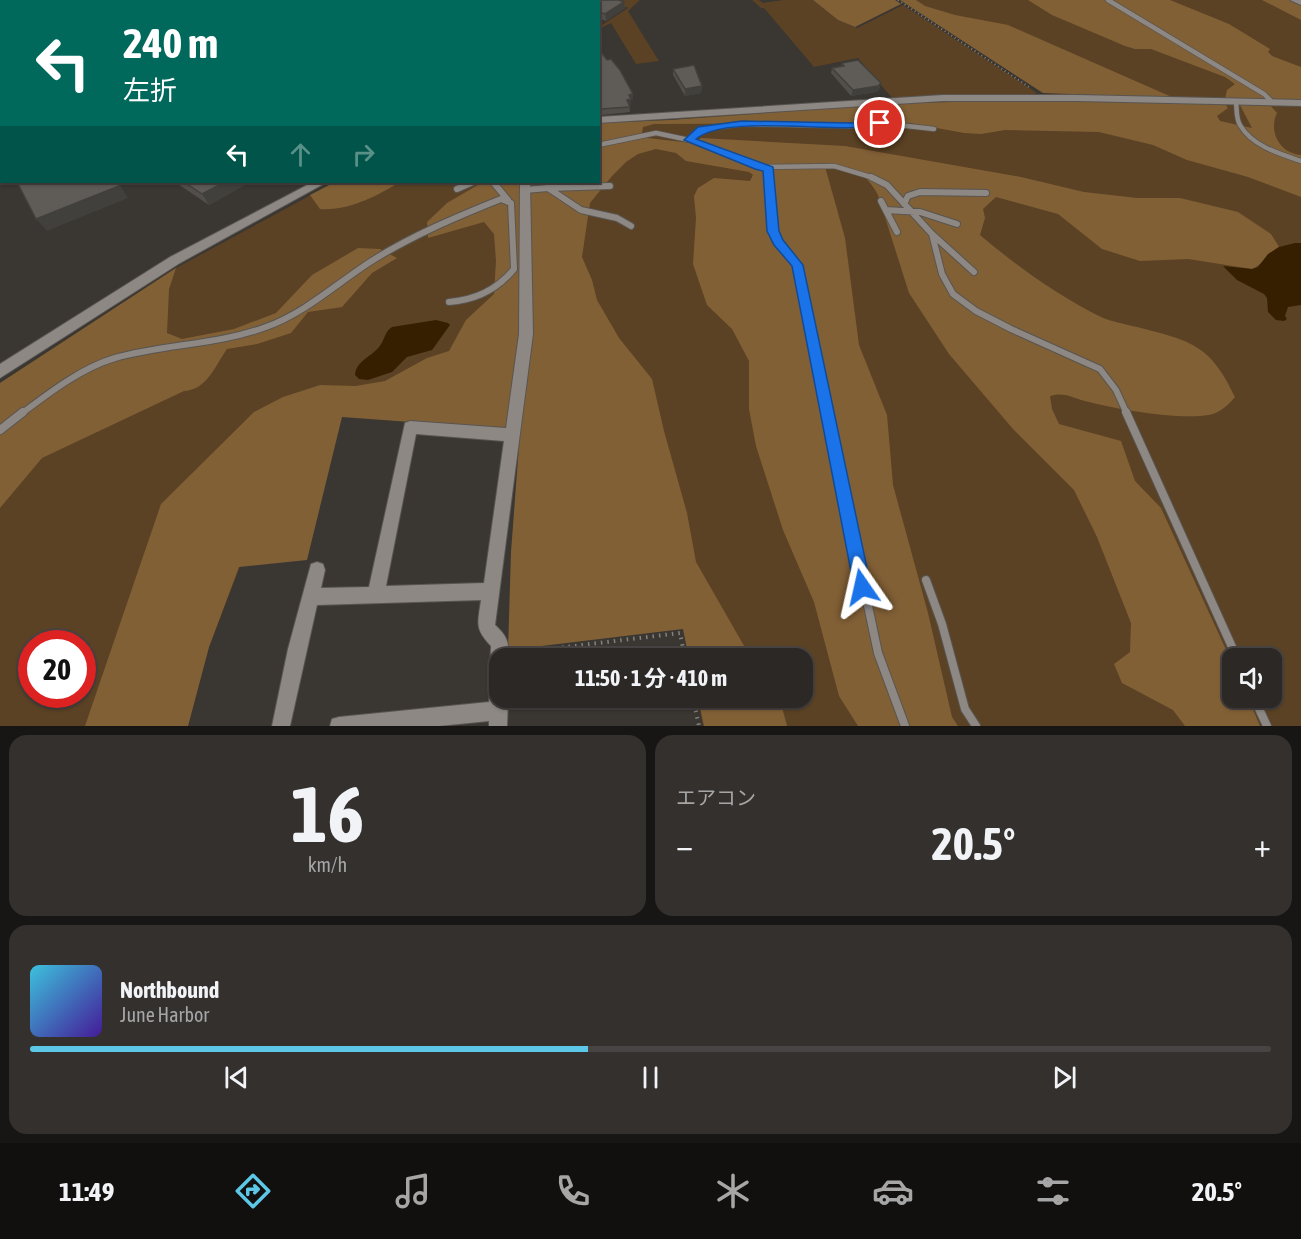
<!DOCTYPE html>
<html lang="ja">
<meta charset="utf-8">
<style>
:root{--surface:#2c2826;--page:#34302e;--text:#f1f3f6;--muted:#a6a6a7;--line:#484443;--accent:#5cc7e7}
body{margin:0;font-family:"Asap Condensed","Noto Sans JP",sans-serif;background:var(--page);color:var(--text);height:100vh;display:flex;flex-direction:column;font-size:22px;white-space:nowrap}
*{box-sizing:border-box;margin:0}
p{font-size:20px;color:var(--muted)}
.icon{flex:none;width:33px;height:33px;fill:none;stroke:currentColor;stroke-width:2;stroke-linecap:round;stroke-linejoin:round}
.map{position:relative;height:726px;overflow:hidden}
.sheet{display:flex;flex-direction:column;gap:9px;padding:9px;background:#181615;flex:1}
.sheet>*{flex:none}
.guide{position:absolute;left:0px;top:0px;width:600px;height:183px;box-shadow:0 2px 4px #0004,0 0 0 2px var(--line);background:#00695c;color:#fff;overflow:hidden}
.controls{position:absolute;left:1222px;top:648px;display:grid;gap:12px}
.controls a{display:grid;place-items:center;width:60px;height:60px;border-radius:12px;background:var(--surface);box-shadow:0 2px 4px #0004,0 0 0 2px var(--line);font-size:30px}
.speed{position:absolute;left:18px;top:630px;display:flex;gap:12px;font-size:30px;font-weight:700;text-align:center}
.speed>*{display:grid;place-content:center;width:78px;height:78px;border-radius:50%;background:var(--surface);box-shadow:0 2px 4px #0004,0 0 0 2px var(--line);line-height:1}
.speed .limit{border:9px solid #d22;background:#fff;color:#111}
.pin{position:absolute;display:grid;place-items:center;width:51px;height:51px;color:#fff;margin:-26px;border:3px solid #fff;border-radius:50%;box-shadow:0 2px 6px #0007}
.me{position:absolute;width:66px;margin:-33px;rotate:349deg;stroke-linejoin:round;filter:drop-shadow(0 0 4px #0008)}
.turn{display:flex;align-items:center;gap:21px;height:126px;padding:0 24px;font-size:27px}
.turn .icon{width:78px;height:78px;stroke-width:2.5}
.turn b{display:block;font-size:42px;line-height:51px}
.lanes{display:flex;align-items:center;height:57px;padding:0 24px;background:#0003;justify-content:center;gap:30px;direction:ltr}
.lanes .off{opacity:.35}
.big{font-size:45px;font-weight:700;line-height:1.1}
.sheet .card{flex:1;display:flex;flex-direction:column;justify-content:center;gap:9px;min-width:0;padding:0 21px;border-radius:18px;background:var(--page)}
.sheet .dial{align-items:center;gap:0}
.dial b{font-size:78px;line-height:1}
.song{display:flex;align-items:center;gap:18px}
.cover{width:72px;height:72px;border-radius:9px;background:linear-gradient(135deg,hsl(190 70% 55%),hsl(260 70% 35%))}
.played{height:6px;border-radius:3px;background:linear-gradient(90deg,var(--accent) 45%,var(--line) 45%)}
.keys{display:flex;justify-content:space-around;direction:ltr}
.heat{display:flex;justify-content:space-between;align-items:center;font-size:33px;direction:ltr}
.sheet .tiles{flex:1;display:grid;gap:9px;grid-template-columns:1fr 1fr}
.card:last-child{grid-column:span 2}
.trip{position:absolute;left:489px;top:648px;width:324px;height:60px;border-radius:18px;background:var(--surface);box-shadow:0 2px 4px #0004,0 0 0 2px var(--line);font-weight:700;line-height:60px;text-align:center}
.menu{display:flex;height:96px;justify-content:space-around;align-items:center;background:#12100f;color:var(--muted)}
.menu .icon{width:42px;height:42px}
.menu .active{color:var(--accent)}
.menu b{font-size:27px;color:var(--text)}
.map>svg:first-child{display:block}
.green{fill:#5b4224;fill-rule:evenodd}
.forest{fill:#826036}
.water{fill:#361f00}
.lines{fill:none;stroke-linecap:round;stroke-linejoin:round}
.lane-far2-casing{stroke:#585551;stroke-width:6}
.lane-far1-casing{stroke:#585551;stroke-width:8}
.lane-casing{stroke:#585551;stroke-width:10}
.street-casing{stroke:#585551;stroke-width:2}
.secondary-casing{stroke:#585551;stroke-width:2}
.path-far1{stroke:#85827e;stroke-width:2;stroke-dasharray:1 3;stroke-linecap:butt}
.path{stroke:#85827e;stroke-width:4;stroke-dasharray:1.5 5;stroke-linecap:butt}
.lane-far2{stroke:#8d8884;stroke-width:4.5}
.lane-far1{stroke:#8d8884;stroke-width:6}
.lane{stroke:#8d8884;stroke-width:8}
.street{fill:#8d8884;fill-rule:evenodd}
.secondary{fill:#8d8884;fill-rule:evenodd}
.wall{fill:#524e4a}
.shaded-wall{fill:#42403c}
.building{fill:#5f5b56;stroke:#42403c;stroke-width:1.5}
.route{fill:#1a73e8;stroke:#114b97;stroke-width:1.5}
</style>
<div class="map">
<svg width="1301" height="726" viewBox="0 0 1301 726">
<rect width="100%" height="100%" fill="#3a3632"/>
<path class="green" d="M623,0H640L628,11L659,61L636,64L611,23L599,29V27L628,8L618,3Z
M752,0H759L763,3L783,0H813L838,20L857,28L903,5L1037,93L1031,95L893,99L858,58L814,67L764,8H761Z
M900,0H1290L1301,5V101L1043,93Z
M1057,100L1301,106V726H703L698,698H802V658H689L683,629L532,333L529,182H598L599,123L671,120L825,108ZM1233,658H1272V698H1233Z
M335,182H520V335L300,410L209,647L188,726H0V383L176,268ZM32,644H82V694H32Z"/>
<path class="forest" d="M813,0H895L901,4L855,27L838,20Z
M900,0H916L925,6L955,15L1008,25L1174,98L1043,93Z
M1028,0H1170L1229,24L1270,49L1268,52L1272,56L1301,67V101L1225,99L1227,90L1235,84L1225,77L1151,49H1135L1125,46L1052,15Z
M1262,0H1290L1301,5V20Z
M1057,100L1225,104L1228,108L1217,116L1220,121L1252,128L1240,105H1270L1277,113C1268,132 1280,153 1301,155V197L1248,177L1187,160L1153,145L1099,132L1005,130L981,134L964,133L910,123L654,124L643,127L642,133L647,138L692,143L701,138L845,146L1021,177L1084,192L1137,198H1180L1238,212L1271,234L1279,247C1269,253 1262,265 1252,269L1188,259L1140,261L1102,249L1058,214L996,197L983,209L985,218L980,235C1018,267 1057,295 1101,317C1112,322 1125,324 1137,327C1191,341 1210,344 1235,397C1228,405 1220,413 1209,415C1178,420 1121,410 1089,402C1075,399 1064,391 1050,396L1052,409L1059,424L1121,441L1135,481L1161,508L1233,665V698H1248L1260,726H1185L1173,710L1122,683L1114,664L1130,652L1131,623L1097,537L1074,490L1013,429L949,354L909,293L878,195C865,170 850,168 824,163L845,238L859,345L887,415L893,485L928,613L952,717L958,726H858L839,696L814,602L783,530L756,446L749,409V361L732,329L707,305L693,264L696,218L694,196L698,188L714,178L750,181L753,175L749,172L686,161L676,153L656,149L638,154L626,162L612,176L590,203L582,257L592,280L597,300L619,338L652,379L664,431L687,513L696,562L751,658H689L683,629L508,650L511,552L520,432L532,333L529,182H598L599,123L671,120L901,103Z
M335,182H400C376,196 350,211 320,209L310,195Z
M483,182H520V335L508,427H479L342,417L307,560L239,567L209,647L188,726H85L161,504L254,412L283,397L320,385L356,386L385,381L427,358L449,351L466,320L494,294L496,261L494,234L484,222L428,238L427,222L447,203Z
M358,248L380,249L397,258L372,273L342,307L308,312L291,333L257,344L227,349C215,366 207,390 184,391L42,458L0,508V383L176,268L169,289L167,333L182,339L234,329L276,313L312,275Z
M698,698H776L782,707L787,726H704Z"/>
<path class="water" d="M1295,243H1301V305L1288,307L1285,316L1287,319L1284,321L1276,320L1268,312L1267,298L1264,294L1237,280L1223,266L1252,269L1258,267L1268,254L1279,247Z
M436,320L448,323L450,325L432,350L407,357L392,372L368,380L359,379L355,375C356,361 371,357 379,347C385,340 384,332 392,327Z"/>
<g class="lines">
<defs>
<path id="lane-far2" d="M1108,0L1264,94L1272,102
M1236,102C1237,110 1236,119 1240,125C1252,146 1280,154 1301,161
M689,140L702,129L742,124L851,126L880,123L934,129
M598,145L656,133L689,140L759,167L834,166L874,178
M768,167L769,178"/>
<path id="lane-far1" d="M769,177L773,231L778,242L797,265L827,414
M871,177L887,185L932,234L942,274L953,294L976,311L1011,329L1100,369L1116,390L1127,414
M493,182L508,200
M548,188L610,186
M457,189L473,182
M525,190L548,188L581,210L617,218L631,226
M881,201L897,232
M904,204L908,196L920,192L986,193
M886,210L920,212L957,224
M932,234L974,272
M21,414C49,393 81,368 115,358C164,344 217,345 266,327C305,313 336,284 370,262C411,236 456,217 501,199L511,203L514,269C497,290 476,300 449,302"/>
<path id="lane" d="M827,412L878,653L905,726
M1126,412L1237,658
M0,430L23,412
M926,580L942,624L965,709L976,726
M1254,698L1267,726"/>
<path id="street" d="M113,0H123L125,2H114Z
M1290,0H1301V5Z
M943,95H1077L1301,100V106L1077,101H943L598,123V117Z
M520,182H530L533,334L495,625C507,636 509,642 509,658H500V698H508L507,726H489V721L439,726H330L332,719L339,717L489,702L491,646C474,628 478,623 481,600L317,605L290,726H272L288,649L311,564L317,562L323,564L325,570L321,588L369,587L405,423L410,421L506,428L519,334ZM416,434L504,441L484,583L386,586Z"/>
<path id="secondary" d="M584,0H593L583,2Z
M313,182H327L180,263L0,378V364L170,257Z"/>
</defs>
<use href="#lane-far2" class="lane-far2-casing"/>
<use href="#lane-far1" class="lane-far1-casing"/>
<use href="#lane" class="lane-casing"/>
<use href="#street" class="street-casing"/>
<use href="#secondary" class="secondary-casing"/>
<path class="path-far1" d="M898,0L1029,87"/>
<path class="path" d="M517,653L680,633L685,658
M693,698L699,726"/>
<use href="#lane-far2" class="lane-far2"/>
<use href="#lane-far1" class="lane-far1"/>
<use href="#lane" class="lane"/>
<use href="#street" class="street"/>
<use href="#secondary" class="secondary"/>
</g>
<path class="wall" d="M598,2H624L625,8L606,21L598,18Z
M598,48L633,94V99L631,100V104L629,105L630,112L602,115L598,106Z
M842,63L881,83L879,89L876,92L851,96L831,73L832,68L841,66Z
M673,69L702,86L701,93L685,96L673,75Z
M175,182H250L209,205Z"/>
<path class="shaded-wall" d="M149,0H160L154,2H149Z
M624,2L625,8L606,21L605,14Z
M881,83L879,89L876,92L851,96L853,90Z
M702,86L701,93L685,96V89Z
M633,94V99L631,100V104L627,105V100L629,95Z
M117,182H118L128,198L47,231L36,219Z
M225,182H250L209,205L202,194Z"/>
<path class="building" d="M238,0H366L367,1L239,2Z
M441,0H566L565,2H439Z
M594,0H619L624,2L605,14L598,12V2H592Z
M598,48L607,60L611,59L620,70L633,94L629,95L631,99L627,100L630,107L601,109L598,102Z
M858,60L881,83L878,86L853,90L832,68L844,66L842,63Z
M694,65L702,86L685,89L673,69Z
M0,104H2V141H0Z
M17,182H117L119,186L36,219Z
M184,182H225L202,194Z"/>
<path class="route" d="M880,120L884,121V125C839,135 727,113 696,139L773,167L779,231L783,240L803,265L871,587L869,593L862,596L856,593L854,587L792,266L774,245L767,231L763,171L755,169L684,140L698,127L742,121L850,123Z"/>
</svg>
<div class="controls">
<a><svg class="icon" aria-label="sound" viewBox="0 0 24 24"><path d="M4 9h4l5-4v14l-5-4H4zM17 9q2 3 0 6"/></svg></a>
</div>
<div class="speed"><div class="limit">20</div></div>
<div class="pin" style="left:880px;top:123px;background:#d93025"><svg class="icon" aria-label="arrive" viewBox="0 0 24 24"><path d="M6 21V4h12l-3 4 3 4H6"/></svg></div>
<svg class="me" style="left:862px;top:587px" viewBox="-20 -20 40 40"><path d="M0-17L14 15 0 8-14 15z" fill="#1a73e8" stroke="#fff" stroke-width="4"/></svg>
<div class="trip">11:50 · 1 分 · 410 m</div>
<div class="guide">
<div class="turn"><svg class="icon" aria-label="left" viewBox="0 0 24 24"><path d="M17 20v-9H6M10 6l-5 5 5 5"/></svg><div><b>240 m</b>左折</div></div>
<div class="lanes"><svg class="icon" aria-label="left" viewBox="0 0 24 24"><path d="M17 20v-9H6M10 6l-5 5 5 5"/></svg><svg class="icon off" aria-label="ahead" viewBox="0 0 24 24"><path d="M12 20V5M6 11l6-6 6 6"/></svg><svg class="icon off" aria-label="right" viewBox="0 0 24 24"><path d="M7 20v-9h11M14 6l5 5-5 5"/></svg></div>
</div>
</div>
<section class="sheet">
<div class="tiles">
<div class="card dial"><b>16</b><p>km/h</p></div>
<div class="card"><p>エアコン</p>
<div class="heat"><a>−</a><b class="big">20.5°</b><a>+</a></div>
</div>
<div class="card">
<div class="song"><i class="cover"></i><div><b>Northbound</b><p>June Harbor</p></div></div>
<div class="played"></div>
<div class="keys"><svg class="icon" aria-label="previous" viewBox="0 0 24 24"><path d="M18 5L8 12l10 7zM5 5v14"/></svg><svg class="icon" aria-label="pause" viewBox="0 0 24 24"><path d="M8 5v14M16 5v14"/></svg><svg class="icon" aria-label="next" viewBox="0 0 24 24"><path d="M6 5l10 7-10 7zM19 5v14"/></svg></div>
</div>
</div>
</section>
<nav class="menu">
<b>11:49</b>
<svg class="icon active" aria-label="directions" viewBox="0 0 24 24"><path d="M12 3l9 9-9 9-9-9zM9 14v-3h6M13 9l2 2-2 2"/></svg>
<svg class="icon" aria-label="music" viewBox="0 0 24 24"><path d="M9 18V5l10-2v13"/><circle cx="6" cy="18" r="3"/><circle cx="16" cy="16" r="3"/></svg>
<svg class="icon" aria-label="phone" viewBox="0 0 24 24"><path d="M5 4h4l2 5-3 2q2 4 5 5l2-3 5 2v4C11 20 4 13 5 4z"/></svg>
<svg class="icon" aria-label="climate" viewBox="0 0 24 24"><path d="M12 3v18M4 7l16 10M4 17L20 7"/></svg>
<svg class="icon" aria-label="car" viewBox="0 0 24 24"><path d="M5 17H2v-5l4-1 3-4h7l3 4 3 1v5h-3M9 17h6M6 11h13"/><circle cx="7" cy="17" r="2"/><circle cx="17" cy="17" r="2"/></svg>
<svg class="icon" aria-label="filters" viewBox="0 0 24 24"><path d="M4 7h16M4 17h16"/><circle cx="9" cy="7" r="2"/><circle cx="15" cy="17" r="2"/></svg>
<b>20.5°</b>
</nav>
